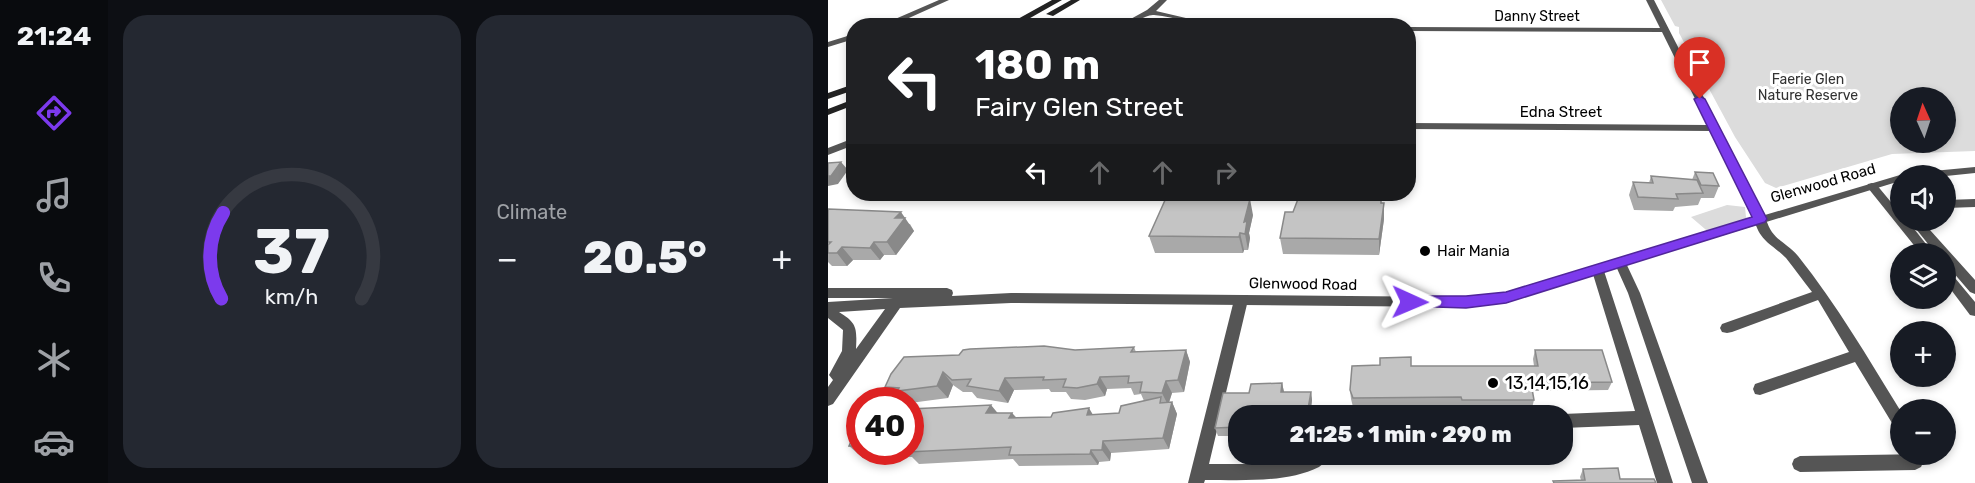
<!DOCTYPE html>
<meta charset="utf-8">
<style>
:root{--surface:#171b24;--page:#242831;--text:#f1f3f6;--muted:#9ea1a6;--line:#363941;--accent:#7c3aed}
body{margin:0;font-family:Rubik,sans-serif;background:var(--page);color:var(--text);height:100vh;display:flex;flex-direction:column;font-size:22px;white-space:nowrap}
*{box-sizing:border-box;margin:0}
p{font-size:20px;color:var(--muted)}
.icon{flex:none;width:33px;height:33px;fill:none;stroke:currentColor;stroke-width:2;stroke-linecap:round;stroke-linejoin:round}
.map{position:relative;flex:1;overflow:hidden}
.drawer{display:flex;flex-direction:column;gap:15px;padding:15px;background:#0d0f14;width:720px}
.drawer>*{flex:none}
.guide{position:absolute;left:18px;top:18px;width:570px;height:183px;border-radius:24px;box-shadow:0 3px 9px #0003;background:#202124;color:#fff;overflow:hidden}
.needle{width:39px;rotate:357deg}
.fabs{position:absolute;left:1062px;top:87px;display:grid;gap:12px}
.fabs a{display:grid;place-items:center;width:66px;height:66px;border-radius:50%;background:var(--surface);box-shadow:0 3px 9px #0003;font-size:30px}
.speed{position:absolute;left:18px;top:387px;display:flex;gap:12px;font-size:30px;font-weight:700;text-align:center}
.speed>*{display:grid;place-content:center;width:78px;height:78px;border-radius:50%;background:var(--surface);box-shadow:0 3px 9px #0003;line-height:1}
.speed .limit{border:9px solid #d22;background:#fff;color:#111}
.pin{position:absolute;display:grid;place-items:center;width:51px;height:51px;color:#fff;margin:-62px -26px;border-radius:50% 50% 50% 0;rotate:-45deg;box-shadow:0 0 6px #0007}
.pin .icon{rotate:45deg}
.me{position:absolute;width:66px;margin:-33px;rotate:91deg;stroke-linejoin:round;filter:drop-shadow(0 0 4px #0008)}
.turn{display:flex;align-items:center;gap:21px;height:126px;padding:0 30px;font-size:27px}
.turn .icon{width:78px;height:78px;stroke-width:2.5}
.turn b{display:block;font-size:42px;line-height:51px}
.lanes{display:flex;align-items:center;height:57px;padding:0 30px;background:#0003;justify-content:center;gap:30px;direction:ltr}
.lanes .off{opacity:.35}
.big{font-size:45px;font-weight:800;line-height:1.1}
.drawer .card{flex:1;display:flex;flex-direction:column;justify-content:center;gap:9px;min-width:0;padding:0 21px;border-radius:24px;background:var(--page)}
.drawer .dial{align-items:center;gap:0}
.dial svg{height:156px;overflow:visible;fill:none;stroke:var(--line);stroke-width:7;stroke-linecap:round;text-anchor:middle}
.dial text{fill:var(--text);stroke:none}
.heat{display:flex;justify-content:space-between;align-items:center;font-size:33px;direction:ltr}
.drawer .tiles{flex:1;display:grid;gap:15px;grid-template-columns:repeat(2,1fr)}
.trip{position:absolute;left:400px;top:405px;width:345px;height:60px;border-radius:24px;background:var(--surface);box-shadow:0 3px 9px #0003;font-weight:800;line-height:60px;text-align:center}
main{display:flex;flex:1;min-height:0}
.tab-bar{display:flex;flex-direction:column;width:108px;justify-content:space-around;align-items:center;background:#090b0e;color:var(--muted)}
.tab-bar .icon{width:42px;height:42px}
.tab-bar .current{color:var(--accent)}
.tab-bar b{font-size:27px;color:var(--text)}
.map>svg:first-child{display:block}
.green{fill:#dcdcdc;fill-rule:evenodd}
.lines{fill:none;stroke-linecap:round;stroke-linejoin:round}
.minor{fill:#555;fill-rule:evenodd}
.tertiary{fill:#555;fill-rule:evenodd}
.secondary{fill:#222;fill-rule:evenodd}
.wall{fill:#a9a9a9}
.shaded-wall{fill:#898989}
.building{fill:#c4c4c4;stroke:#898989;stroke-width:1.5}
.route{fill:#7c3aed;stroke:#51269a;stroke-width:1.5}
.poi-dot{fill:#000;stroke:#fff;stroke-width:2}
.labels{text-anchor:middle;stroke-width:6;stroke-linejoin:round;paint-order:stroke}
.far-street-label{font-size:14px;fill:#000;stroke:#fff}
.far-park-label{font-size:14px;fill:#333;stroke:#fff}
.street-label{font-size:15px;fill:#000;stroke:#fff}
.poi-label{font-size:15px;fill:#000;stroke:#fff;text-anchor:start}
.near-poi-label{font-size:18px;fill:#000;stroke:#fff;text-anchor:start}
</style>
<main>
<nav class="tab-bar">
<b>21:24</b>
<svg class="icon current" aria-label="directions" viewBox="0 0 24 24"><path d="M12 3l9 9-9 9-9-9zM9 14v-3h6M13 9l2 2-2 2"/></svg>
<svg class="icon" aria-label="music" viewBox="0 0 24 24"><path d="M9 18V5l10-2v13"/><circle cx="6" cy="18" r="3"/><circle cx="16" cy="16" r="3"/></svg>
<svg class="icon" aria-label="phone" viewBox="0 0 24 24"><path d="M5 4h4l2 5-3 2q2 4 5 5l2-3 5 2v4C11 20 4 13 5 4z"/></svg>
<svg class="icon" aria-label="climate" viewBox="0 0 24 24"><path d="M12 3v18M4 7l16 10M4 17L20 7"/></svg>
<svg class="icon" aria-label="car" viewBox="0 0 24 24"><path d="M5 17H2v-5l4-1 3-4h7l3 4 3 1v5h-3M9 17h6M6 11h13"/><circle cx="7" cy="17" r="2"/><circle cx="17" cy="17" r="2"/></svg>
</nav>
<section class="drawer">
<div class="tiles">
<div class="card dial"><svg viewBox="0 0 100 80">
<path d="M14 69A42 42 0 1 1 86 69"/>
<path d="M14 69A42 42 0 0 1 15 25" stroke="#7c3aed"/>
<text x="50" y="56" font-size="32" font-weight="700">37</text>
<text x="50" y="72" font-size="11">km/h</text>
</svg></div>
<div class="card"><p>Climate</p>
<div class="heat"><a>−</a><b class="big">20.5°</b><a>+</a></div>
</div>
</div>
</section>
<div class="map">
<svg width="1147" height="483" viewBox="0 0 1147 483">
<rect width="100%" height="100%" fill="#fff"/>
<path class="green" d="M833,0H1147V151L1064,154L948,188L937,183L907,137L851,33V27L847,26ZM1072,98H1118V142H1072Z
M899,205L917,207L918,217L924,223L884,235L863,217Z"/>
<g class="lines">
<path class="minor" d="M111,0H121L63,26H51Z
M331,0H339L328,11L392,26C369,26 348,17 326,15C317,14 305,26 290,26L319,10Z
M818,0H826L938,219C944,240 957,241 970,256C1009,305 1040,358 1072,410V430L1067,428L1027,362L932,395L927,394L925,389L927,384L1021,352L990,300L904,332L899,333L894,332L892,328L894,324L984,292C975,281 967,269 958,258C943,243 932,242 926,219L883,131L580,129V123L880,125L834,32L580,31V27L832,28Z
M26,34V39L0,47V42Z
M26,138V145L0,155V148Z
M1044,183L1048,184L1072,213V220H1079L1106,254H1093L1040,188L1039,186L1040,184Z
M1147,199V207L1118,208V200Z
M1081,220H1093L1147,280V294L1142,292L1118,264V254H1108Z
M793,260L797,261L812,293L880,483H864L800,293L787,264L789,261Z
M770,266L774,268L776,271L845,483H829L811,425L735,428V416H731L735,414L807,411L764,271L766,268Z
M1118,270L1122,272L1147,302V316L1142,315L1118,283Z
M413,295L418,296L420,300L381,464H459L470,462L481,454H504C501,461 496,463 491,467C459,483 414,480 377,480L376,483H360L406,300L408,296Z
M1099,454L1093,467L1087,470L972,472L966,469L964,464L966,459L972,456Z"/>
<path class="tertiary" d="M1147,167V173L1118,176H1079L1084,173Z
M1072,175L1075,176H1072V181L674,303L627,307L183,303L72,308L5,404L0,406V387L5,380L1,375L14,351L15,330L0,318V302L65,298H0V288H119L124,290L125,293L124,296L183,293L627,297L674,293ZM57,309L28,349C29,328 29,323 11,312Z"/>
<path class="secondary" d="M224,0H234L188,26H177Z
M243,0H252L225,16L218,14Z
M26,84V90L0,99V93Z
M26,99V105L0,115V109Z"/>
</g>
<path class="wall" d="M867,172L891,186L886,198H873L870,205L847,207L845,211L806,210L801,195L805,182L821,183L823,176L864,180Z
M556,203V219L551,255L455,254L452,238L465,212Z
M0,209L82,224L86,231L68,255H56L52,260H25L19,266H4L0,262Z
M425,215L421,233L422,238L420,250H416L415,253H327L321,236Z
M306,347L308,352L358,350L362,362L356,392L344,393L341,403L344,402L349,414L341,449L283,453L282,461L271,462L270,465L191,466L185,459L91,464L84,457L35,458L21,446H32V452H82L170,413H184L189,418L223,417L291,413L316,401L313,394L306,395L303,388L279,389L277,396L257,400L243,399L238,392H223L221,389L186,390L180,403L149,398L144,392H135L125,385L120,398L82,403V400H69L57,387L63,374L247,350Z
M707,350L784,382L780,390L704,391L706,400L704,408L633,409L632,405L525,407L523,399L522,390L583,366H706L705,359Z
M454,383L456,392H483L484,400L482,416H411V436H390L387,428L395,393H421L423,384Z
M755,469L792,479L828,483H725V481L753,480L752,477Z"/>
<path class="shaded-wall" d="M13,162L20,170L10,184L0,186V176Z
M422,199L425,215L421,233L422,238L420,250L417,234L416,222Z
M556,203V219L551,255V239Z
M73,212L86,231L68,255L59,242L67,218Z
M412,233L416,250L415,253L411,237Z
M46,242L56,255L52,260L42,248Z
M14,247L25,260L19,266L9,253Z
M358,350L362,362L356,392L350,380Z
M115,372L125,385L120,398L109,386Z
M272,377L279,389L277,396L269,384Z
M177,378L186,390L180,403L171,391Z
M338,381L344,393L340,405L334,393Z
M454,383L456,392L455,401L453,392Z
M483,392L484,400L482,416H475Z
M344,402L349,414L341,449L335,438Z
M163,405L173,417L158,413Z
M261,408L268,420L259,415Z
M184,413L194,425L181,418Z
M275,441L283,453L282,461L274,450Z
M263,450L271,462L270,465L262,454Z"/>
<path class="building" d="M13,162L3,176H0V163Z
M867,172L885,173L891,186L873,185Z
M823,176L869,180L875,193L848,194L850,199L810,197L805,182L825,183Z
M338,198L422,199L416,222L419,221L417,234L412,233L411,237L321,236Z
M470,199L553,200V203H556L551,239L452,238L457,212H465Z
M0,209L73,212L67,218H77L59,242H46L42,248L14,247L9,253H0V245L3,242H0Z
M216,346L247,350L306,347L303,352L358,350L350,380L338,381L334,393L312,392L314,382L300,383L301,376L272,377L269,384L249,388L235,387L238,379L215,380L216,377L177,378L171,391L139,386L143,379L124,380L115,372L109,386L69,391L71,388L57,387L63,374L76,357L131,355L135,350L142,349Z
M707,350H774L784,382L703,383L706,400H634L633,397L525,398L522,390L524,366L552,365V358L583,357V366H710Z
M454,383L453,392H483L480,409L475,416H411V427L387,428L395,393H421L423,384Z
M333,397L332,403L344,402L335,438L275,441L274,450H263L262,454L181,455L183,447L79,452H82V409L163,405L158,413H184L181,418L223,417L225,413L261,408L259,415L291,413L293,406Z
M32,426V446H21L27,432Z
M790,468L792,479H826L828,483H726L725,481L757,480L755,469Z"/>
<path class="route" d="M872,96L877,99L939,219L937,222L678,303L638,308L577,306L575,302L577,298L582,296H638L678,292L924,217L866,99Z"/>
<g class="poi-dot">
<circle cx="597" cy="251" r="6"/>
<circle cx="665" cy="383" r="6"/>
</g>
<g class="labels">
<g class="far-street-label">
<text x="709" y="21">Danny Street</text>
</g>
<g class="far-park-label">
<text x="980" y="84">Faerie Glen<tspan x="980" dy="16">Nature Reserve</tspan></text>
</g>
<g class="street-label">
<text x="733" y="117">Edna Street</text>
<text transform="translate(995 183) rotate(-16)" y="5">Glenwood Road</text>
<text transform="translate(475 284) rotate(1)" y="5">Glenwood Road</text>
</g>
<g class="poi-label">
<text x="609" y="256">Hair Mania</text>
</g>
<g class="near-poi-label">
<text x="677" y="389">13,14,15,16</text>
</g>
</g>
</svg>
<div class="fabs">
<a><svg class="needle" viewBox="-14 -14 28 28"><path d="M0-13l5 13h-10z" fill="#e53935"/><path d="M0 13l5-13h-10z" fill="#9ea1a6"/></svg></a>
<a><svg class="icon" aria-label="sound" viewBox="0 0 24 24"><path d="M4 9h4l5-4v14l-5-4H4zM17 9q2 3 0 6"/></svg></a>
<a><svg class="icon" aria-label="layers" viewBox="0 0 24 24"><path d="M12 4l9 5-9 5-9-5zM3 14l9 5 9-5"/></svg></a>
<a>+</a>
<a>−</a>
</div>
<div class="speed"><div class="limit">40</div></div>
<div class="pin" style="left:872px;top:99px;background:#d93025"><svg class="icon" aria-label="arrive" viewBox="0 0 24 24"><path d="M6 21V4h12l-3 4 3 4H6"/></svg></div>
<svg class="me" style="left:582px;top:302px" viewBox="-20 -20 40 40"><path d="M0-17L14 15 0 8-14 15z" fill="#7c3aed" stroke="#fff" stroke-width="4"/></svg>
<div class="trip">21:25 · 1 min · 290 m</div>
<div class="guide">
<div class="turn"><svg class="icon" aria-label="left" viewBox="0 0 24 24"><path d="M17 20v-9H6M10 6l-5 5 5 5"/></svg><div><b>180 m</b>Fairy Glen Street</div></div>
<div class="lanes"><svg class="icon" aria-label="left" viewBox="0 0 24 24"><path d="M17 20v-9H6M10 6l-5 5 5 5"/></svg><svg class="icon off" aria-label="ahead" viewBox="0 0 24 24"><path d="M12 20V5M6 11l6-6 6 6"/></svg><svg class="icon off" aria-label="ahead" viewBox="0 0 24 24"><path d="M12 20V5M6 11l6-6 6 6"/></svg><svg class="icon off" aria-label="right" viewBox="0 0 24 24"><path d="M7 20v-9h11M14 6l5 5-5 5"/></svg></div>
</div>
</div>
</main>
